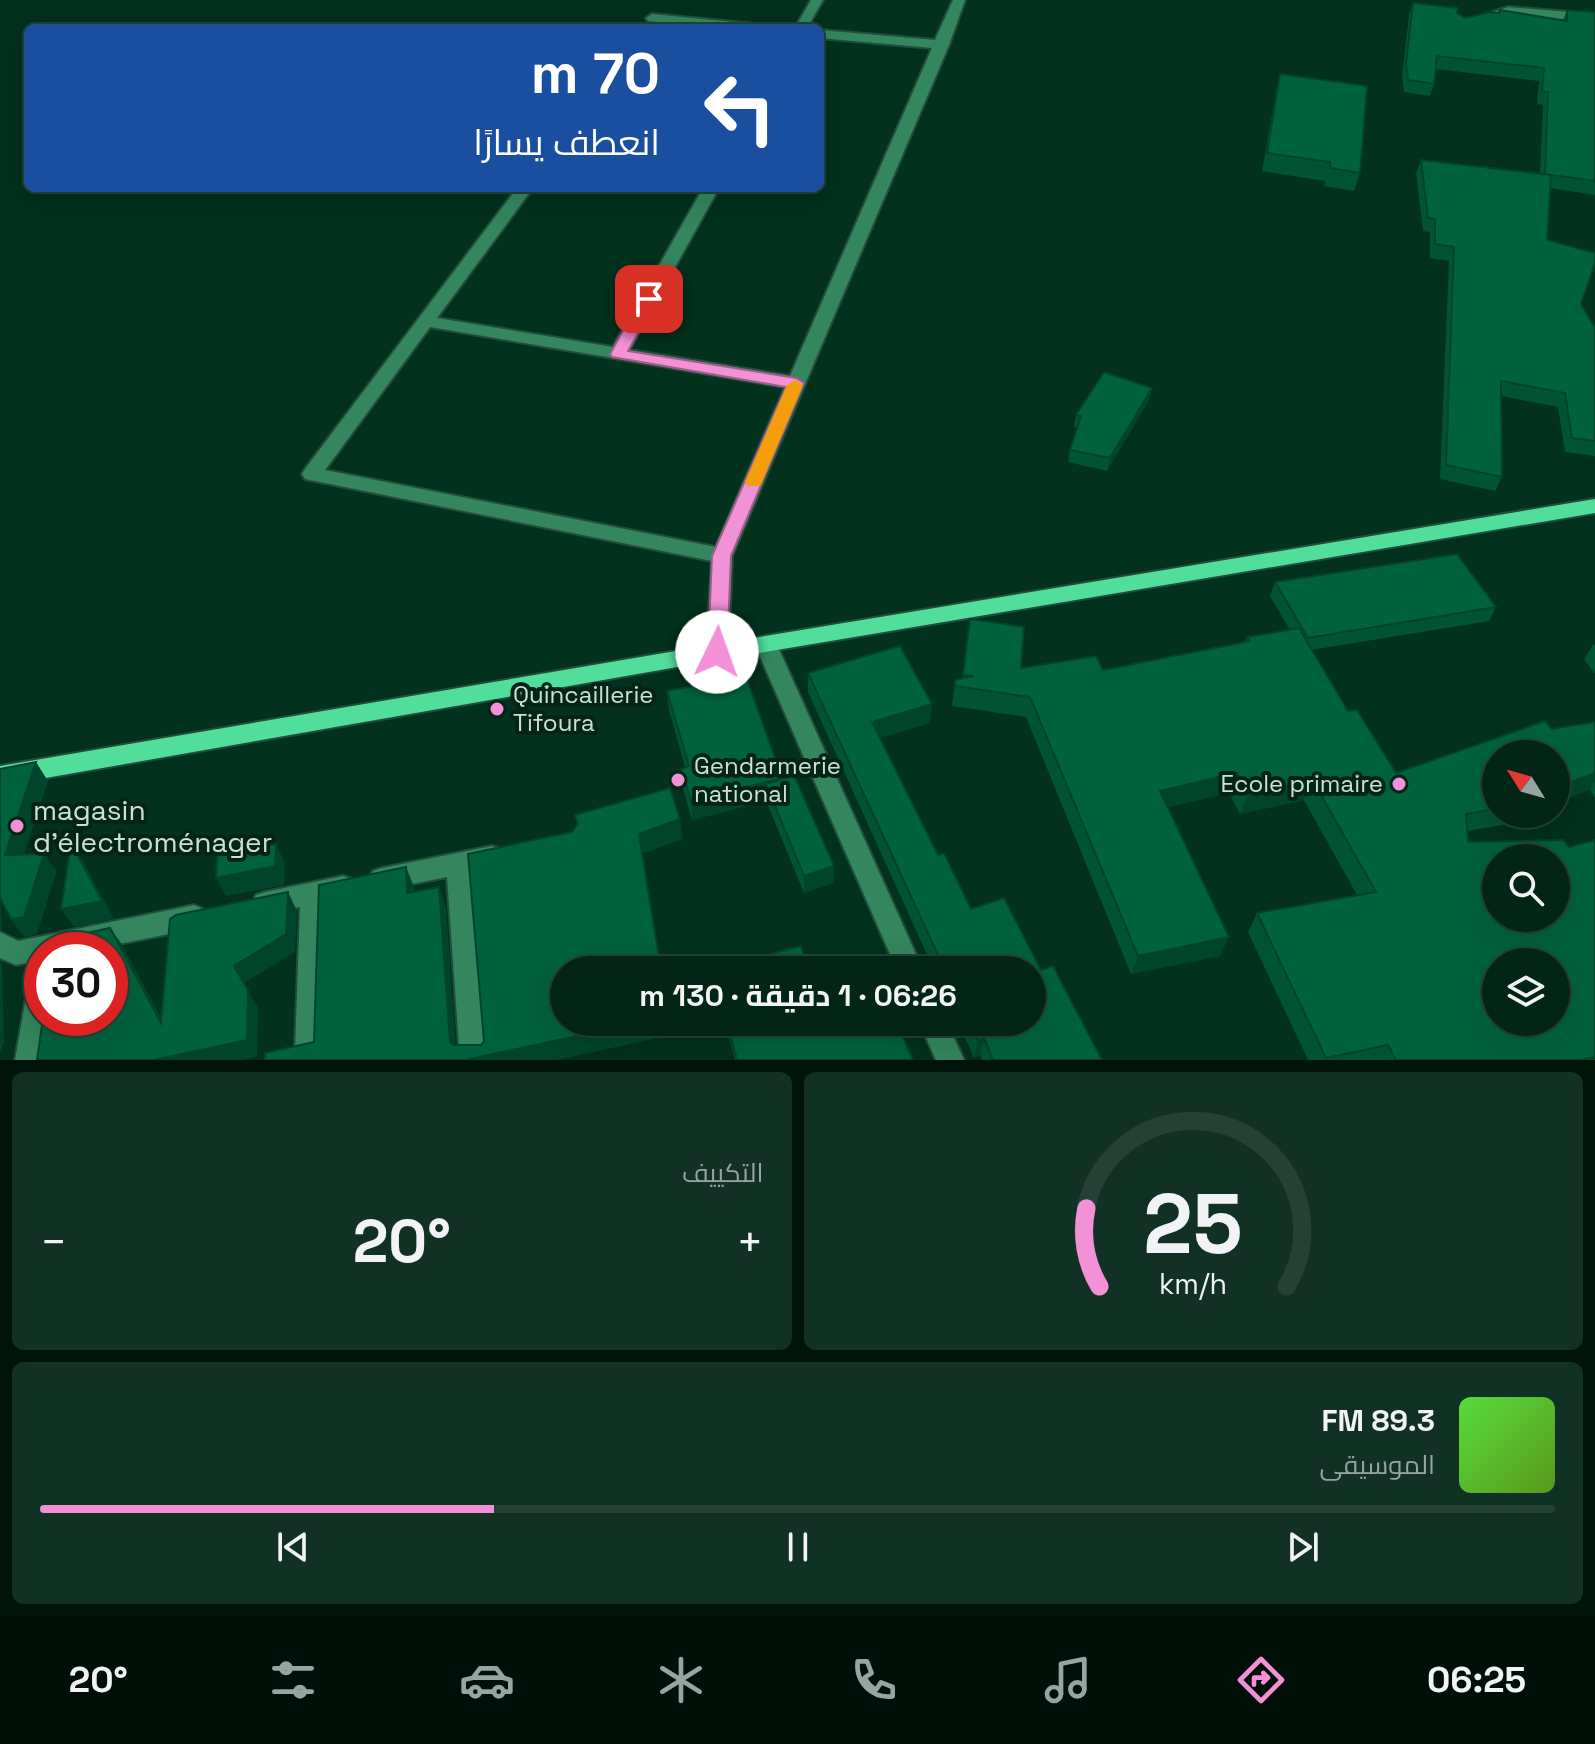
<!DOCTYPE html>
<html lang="ar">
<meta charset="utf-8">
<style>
:root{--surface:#022516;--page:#103123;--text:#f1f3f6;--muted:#96a5a1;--line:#234235;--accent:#f391d6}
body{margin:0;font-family:"Space Grotesk",Cairo,sans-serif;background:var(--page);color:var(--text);direction:rtl;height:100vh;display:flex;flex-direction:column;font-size:30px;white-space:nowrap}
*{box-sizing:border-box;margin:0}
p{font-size:26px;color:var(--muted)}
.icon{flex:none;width:44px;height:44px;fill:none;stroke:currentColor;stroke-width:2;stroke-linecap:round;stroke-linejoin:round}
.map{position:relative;height:1060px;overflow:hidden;direction:ltr}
.sheet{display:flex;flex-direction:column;gap:12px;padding:12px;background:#01140c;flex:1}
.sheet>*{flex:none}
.hud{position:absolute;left:24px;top:24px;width:800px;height:168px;border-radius:12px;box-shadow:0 8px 32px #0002,0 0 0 2px var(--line);direction:rtl;background:#1a4fa0;color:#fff;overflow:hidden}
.needle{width:52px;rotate:307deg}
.fabs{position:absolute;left:1482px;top:740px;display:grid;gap:16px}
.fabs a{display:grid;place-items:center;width:88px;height:88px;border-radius:50%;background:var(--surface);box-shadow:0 8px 32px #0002,0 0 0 2px var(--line);font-size:40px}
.speed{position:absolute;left:24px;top:932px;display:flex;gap:16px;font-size:40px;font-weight:700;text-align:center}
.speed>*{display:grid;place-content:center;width:104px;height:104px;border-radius:50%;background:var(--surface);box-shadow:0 8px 32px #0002,0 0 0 2px var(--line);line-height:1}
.speed .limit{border:12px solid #d22;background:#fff;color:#111}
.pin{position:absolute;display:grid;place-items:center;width:68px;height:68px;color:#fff;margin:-34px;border-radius:16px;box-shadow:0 4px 12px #0006}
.me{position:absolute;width:88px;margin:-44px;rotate:3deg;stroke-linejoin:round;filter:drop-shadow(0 0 6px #0008)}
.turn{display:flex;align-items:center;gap:28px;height:168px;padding:0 32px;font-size:36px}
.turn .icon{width:104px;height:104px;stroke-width:2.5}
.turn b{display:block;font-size:56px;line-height:68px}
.big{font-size:60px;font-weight:700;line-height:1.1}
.sheet .widget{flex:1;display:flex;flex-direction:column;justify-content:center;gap:12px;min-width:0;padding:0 28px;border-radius:12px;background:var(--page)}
.sheet .dial{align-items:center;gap:0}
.dial svg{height:208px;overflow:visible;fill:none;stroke:var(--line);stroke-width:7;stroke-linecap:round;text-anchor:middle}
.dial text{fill:var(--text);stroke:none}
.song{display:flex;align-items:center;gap:24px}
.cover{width:96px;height:96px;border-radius:12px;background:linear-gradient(135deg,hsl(110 70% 55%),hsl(90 70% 35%))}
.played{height:8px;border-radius:4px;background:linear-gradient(90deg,var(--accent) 30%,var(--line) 30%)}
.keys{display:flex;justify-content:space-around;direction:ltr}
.heat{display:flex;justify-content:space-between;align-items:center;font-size:44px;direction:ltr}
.sheet .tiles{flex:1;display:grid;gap:12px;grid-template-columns:1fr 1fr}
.widget:last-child{grid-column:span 2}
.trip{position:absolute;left:550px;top:956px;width:496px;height:80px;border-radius:40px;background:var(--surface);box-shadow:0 8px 32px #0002,0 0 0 2px var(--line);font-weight:700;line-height:80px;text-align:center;direction:rtl}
.menu{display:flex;height:128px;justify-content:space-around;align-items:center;background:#010f09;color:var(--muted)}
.menu .icon{width:56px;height:56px}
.menu .current{color:var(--accent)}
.menu b{font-size:36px;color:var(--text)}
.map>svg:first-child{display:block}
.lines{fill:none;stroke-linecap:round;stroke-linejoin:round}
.minor-casing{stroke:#224d3a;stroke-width:4}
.major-casing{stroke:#224d3a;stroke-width:4}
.minor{fill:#33865d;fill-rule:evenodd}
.major{fill:#51de9b;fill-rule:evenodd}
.wall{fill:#005434}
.shaded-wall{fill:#00452b}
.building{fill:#00623d;stroke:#00452b;stroke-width:2;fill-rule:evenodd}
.route{fill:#f391d6;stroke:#9e5e8b;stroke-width:2}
.slow{fill:#f59e0b}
.poi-dot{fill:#f391d6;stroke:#042516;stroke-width:3}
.labels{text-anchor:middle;stroke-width:8;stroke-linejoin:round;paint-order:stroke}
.poi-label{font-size:24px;fill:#c9e0d2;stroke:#042516;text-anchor:start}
.near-poi-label{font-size:28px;fill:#c9e0d2;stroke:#042516;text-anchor:start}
</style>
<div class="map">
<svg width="1595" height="1060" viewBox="0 0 1595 1060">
<rect width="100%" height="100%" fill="#02311d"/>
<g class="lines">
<defs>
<path id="minor" d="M811,0H823L807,28H795Z
M953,0H965L949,45L732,556L728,652L725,658L717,660L709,658L706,652L712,561L305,479L302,474L305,469L517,188H533L437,318L613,347L703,188H719L629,350L790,376L932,48L820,38V30L935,40ZM430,327L785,387L716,547L325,470Z
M1508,7L1595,14V22L1508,15L1483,21L1477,17Z
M652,14L755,24L761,28H716L648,21L646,18Z
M766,637L774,639L777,645L923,970H897L755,645L758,639Z
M492,846L501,849L504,857L501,865L471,872L488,1060H460L447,877L382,890L373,887L369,879L373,871L382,868Z
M343,876L352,879L356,887L352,895L325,902L322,1059L290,1060L295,1050L300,907L265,914L256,911L252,903L256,895L265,892Z
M194,905L203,909L207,917L203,925L194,929L89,950H42V960L16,965L0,958V932L18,941Z
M42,968V1018H49L43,1060H15L29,980L33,971Z
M919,1022H947L964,1060H936Z"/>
<path id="major" d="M1595,499V513L717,660L0,786V766L717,644Z"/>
</defs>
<use href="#minor" class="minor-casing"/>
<use href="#major" class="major-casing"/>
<use href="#minor" class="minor"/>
<use href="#major" class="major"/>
</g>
<path class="wall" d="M1413,3L1457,13L1465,18L1563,20L1567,10L1595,12V195L1550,188L1547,240L1595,328V456L1565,452L1558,407L1501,396L1502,477L1495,491L1440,479L1449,261L1430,258V232L1423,231L1416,173L1421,160L1540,174L1543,105L1537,104L1539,81L1436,69L1434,84L1430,96L1404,92L1402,76L1409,15Z
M1280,74L1360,173L1354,191L1324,186L1325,181L1262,171L1276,92Z
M1152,388L1149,400L1107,471L1068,462L1070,450L1077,428L1074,427L1076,415Z
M1275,582L1496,607L1489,621L1311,650L1348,711L1396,773L1552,729L1595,722V798L1590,790L1556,802V754H1496V814H1525L1520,822L1467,831L1468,842L1595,1060H1308L1248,932L1257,913L1357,895L1304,800L1240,814L1229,793L1168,807L1220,956L1131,974L1026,717L952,706L955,680L963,678L970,619L1021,668L1103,670L1245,642L1247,637L1290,630L1270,596Z
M1593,645H1595V674L1584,659Z
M808,673L930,723L880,738L938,855L971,909L1041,970L1102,1060H982L980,1055L974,1058L958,1022H1032V970H934L808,692Z
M667,691L782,778L834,866L833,883L804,893L766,801L692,820L683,788L681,769L685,767L669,710Z
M725,1022H896L913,1060H735Z"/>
<path class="shaded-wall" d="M1152,388L1149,400L1107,471L1110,458Z
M932,704L930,723L871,741L872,722Z
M36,762L48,781L18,873L5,855Z
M1237,773L1229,793L1154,810L1160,791Z
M1595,773V782L1590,790L1556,802V788Z
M782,778V797L766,784V801L692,820L691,801Z
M1313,781L1304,800L1240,814L1248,794Z
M680,819L683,839L642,854L639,834Z
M71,843L83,861L114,919L74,927L61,909Z
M276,844L285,863L284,885L226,896L216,878Z
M44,854L57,871L37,934L24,937L11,919Z
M834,866L833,883L804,893V876Z
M406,867L414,887V913L407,893Z
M439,887L446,907L457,1060L450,1042Z
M0,890L2,929L0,930Z
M288,892L297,911L295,952L244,983L258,1008L257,1057L242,1060H154L234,966Z
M110,928L123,946L173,1040L161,1023Z
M1229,937L1220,956L1131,974L1138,956Z
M0,960L2,962L4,1041L0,1053Z
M643,1022H670L672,1035L556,1060H465Z
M984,1038L980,1055L974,1058L978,1041Z"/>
<path class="building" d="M1413,3L1458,8L1457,13L1465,18L1490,12L1499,13L1500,10L1567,21V10L1595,12V181L1545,174L1548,92L1542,91L1544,68L1437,56L1434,84L1408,80L1406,63Z
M1280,74L1367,86L1360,173L1330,168V162L1267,153Z
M1421,160L1551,175L1547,240L1595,253V263L1581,304L1595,328V441L1572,438L1565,393L1501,381L1502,477L1446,465L1454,247L1435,244V219L1428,218Z
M1104,372L1152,388L1110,458L1070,450L1081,416L1076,415Z
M1457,554L1496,607L1308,638L1275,582Z
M970,619L1024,627L1021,668L1096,656L1103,670L1250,641L1247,637L1299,628L1348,711L1357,710L1396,773L1545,721L1552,729L1595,722V773L1556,788V754H1496V809L1466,814L1468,842L1563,840L1569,847L1595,840V1057L1580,1060H1396L1388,1045L1326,1058L1257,913L1376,892L1313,781L1248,794L1237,773L1160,791L1229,937L1138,956L1030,697L955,686V680L974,676L963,675ZM1496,858H1556V918H1496ZM1496,962H1556V1022H1496Z
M900,646L932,704L872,722L938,855L944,853L971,909L1004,898L1041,970L1053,966L1102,1060H993L984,1038L978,1041L969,1022H1032V970H945L808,673Z
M746,676L782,778L691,801L681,769L689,766L667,691Z
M36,762L5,855L44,854L24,917L11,919L0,898V769Z
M794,775L834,866L804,876L766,784Z
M670,788L680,819L639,834L661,970H564V1022H643L465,1060H265V1053L314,1042L319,885L406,867L407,893L439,887L450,1042L453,1045H481L484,1041L468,854L572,832L578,823L575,815Z
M71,843L102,901L61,909Z
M276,844L275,866L216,878L217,856Z
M288,892L286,934L234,966L248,990L247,1040L154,1060H37L43,1018H110V950H54L56,935H78L110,928L161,1023L170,919L176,915Z
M801,946L808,970H715L714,968Z
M727,1022H896L913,1060H737Z"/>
<path class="route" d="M649,294L657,299L628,351L796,378L804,383L731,556L727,652L724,657H710L708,652L712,556L786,387L612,357L610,354L641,299Z"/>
<path class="slow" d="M795,380L803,385L762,482L760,486H747L745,482L787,385Z"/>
<g class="poi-dot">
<circle cx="497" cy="709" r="8"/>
<circle cx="678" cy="780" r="8"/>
<circle cx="1399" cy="784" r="8"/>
<circle cx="17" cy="826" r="8"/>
</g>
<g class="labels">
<g class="poi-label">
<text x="513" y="703">Quincaillerie<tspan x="513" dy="28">Tifoura</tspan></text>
<text x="694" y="774">Gendarmerie<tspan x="694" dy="28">national</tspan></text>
<text x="1383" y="792" text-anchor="end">Ecole primaire</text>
</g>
<g class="near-poi-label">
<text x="33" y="820">magasin<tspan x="33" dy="32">d'électroménager</tspan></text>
</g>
</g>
</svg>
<div class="fabs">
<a><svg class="needle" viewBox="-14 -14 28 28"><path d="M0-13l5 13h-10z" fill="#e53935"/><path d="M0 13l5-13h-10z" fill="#96a5a1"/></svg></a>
<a><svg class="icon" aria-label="search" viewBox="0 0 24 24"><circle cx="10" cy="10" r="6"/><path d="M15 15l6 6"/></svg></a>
<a><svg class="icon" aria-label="layers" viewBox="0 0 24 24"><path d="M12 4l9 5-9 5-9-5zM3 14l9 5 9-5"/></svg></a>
</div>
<div class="speed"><div class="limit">30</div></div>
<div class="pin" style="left:649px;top:299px;background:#d93025"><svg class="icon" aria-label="arrive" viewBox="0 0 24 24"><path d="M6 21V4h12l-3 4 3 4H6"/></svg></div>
<svg class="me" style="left:717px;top:652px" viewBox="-20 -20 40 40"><circle r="19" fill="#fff"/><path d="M0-13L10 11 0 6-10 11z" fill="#f391d6"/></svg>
<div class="trip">06:26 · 1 دقيقة · 130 m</div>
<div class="hud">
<div class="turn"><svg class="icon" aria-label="left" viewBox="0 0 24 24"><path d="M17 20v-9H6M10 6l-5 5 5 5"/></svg><div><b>70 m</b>انعطف يسارًا</div></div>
</div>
</div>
<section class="sheet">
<div class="tiles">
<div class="widget dial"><svg viewBox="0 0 100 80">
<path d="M14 69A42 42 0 1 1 86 69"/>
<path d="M14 69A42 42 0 0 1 9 39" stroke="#f391d6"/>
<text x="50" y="56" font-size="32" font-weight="700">25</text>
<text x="50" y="72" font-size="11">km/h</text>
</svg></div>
<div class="widget"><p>التكييف</p>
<div class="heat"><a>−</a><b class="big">20°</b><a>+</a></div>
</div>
<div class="widget">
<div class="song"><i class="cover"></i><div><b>89.3 FM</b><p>الموسيقى</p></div></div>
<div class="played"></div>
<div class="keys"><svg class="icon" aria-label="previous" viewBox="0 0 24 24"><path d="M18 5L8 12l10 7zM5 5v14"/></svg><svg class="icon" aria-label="pause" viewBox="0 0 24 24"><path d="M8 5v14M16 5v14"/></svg><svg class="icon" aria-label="next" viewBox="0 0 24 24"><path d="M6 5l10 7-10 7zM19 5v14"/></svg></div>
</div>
</div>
</section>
<nav class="menu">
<b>06:25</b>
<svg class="icon current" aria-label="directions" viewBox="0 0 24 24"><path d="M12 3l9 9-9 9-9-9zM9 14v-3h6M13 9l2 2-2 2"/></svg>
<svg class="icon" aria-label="music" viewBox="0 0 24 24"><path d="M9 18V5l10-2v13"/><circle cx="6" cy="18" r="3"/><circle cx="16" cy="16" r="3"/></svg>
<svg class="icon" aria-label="phone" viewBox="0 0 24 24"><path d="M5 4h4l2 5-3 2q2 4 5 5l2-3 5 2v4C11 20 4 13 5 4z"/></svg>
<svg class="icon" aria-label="climate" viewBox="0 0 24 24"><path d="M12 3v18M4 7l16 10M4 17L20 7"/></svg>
<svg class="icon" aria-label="car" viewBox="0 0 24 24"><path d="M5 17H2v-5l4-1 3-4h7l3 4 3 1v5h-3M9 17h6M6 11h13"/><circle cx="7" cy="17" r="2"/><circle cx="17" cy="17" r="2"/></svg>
<svg class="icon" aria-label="filters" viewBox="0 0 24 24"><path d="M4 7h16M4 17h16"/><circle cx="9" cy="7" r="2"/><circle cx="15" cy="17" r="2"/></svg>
<b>20°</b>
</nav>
